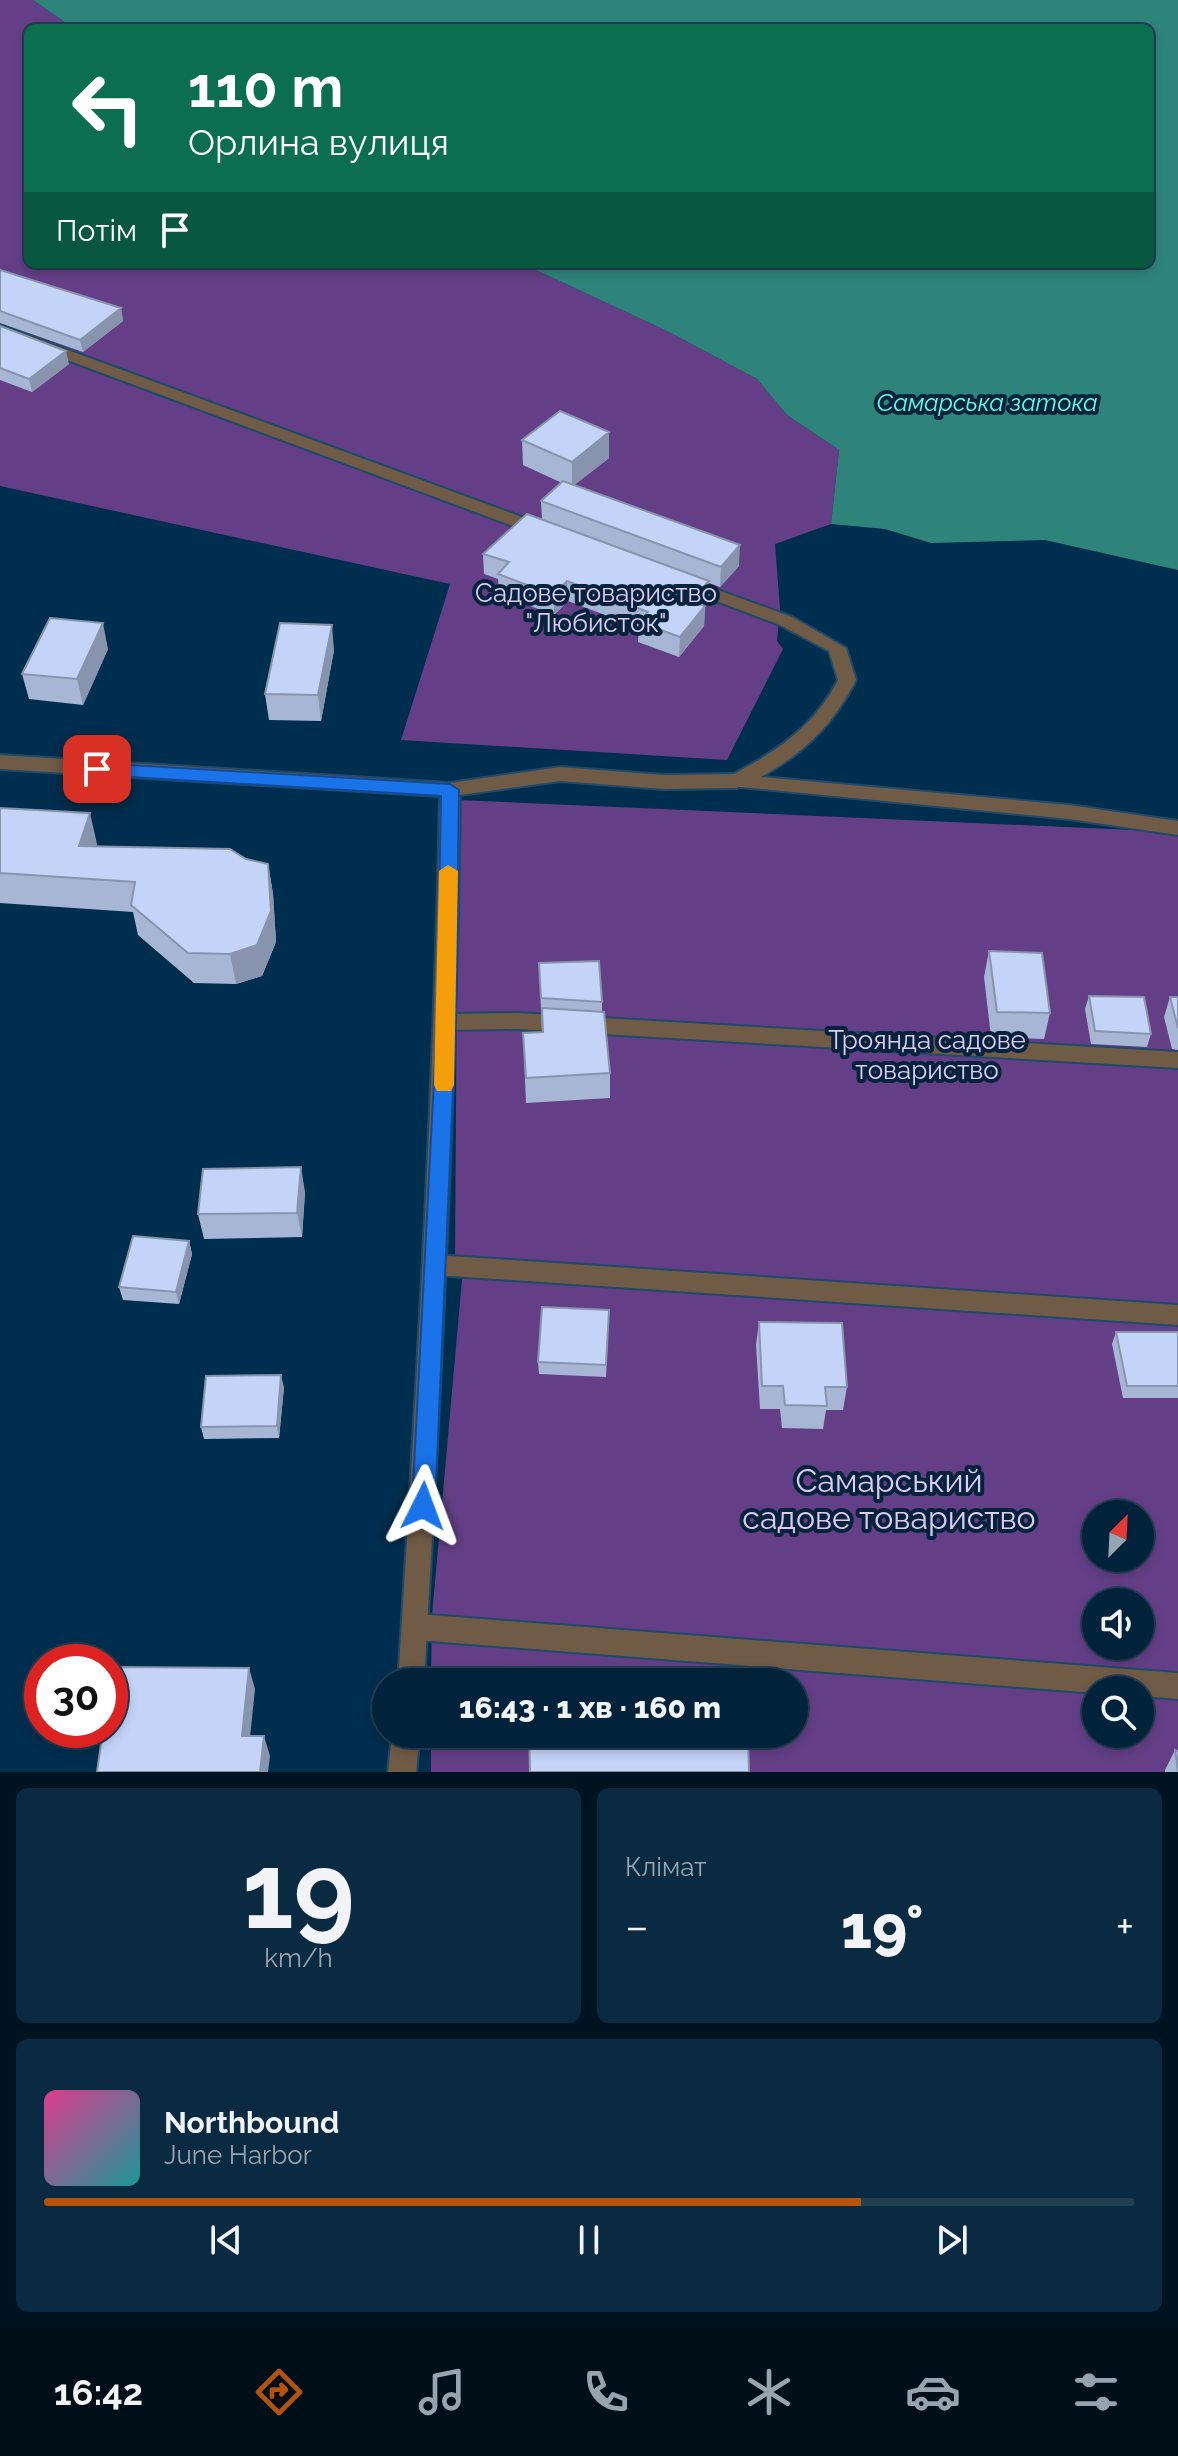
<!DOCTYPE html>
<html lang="uk">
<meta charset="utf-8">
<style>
:root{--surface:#00223a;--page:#0a2a42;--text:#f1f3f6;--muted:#95a4af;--line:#223f54;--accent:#b45309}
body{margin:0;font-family:Raleway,sans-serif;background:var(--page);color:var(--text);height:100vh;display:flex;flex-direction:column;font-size:30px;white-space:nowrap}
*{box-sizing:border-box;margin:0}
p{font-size:26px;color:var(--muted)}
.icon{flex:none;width:44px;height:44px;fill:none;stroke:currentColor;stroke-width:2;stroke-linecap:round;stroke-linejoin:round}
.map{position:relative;height:1772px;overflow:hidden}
.drawer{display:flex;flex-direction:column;gap:16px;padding:16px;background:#001320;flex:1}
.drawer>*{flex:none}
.guide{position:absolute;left:24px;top:24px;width:1130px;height:244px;border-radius:12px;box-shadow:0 4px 12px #0003,0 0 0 2px var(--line);background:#0b6e4f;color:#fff;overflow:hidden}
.needle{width:52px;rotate:24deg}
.tools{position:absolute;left:1082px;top:1500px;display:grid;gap:16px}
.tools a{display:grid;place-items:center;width:72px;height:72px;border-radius:50%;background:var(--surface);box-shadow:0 4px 12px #0003,0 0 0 2px var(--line);font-size:40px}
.speed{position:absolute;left:24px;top:1644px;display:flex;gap:16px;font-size:40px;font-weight:700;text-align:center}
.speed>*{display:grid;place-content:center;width:104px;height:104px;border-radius:50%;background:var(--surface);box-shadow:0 4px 12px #0003,0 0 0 2px var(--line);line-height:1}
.speed .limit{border:12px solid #d22;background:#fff;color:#111}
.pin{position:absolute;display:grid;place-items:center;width:68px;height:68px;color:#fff;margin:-34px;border-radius:16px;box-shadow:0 4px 12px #0006}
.me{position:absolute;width:88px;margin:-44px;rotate:3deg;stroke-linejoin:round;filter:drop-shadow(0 0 6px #0008)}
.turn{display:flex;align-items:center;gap:28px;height:168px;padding:0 32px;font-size:36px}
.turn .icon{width:104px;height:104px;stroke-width:2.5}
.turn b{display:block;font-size:56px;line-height:68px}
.then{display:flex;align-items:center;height:76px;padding:0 32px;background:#0003;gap:16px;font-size:30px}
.big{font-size:60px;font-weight:800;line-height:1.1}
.drawer .widget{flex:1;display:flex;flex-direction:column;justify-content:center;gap:12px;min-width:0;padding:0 28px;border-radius:12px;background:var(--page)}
.drawer .dial{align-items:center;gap:0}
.dial b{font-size:104px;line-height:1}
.song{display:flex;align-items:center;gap:24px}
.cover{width:96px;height:96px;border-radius:12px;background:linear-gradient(135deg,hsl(330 70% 55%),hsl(180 70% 35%))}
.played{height:8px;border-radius:4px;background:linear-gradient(90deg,var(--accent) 75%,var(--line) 75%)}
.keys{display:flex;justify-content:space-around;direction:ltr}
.heat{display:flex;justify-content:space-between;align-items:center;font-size:44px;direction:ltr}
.drawer .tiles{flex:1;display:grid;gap:16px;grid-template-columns:1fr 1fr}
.widget:last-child{grid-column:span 2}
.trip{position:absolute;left:372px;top:1668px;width:436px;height:80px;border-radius:40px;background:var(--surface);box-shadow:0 4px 12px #0003,0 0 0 2px var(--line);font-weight:800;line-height:80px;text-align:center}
.tabs{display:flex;height:128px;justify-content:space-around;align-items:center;background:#000e17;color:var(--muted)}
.tabs .icon{width:56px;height:56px}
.tabs .selected{color:var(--accent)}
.tabs b{font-size:36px;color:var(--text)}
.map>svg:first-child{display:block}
.green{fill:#643f87;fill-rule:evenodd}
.water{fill:#2e847b}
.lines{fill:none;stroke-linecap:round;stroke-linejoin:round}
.service-casing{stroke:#1f4a69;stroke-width:4}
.minor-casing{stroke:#1f4a69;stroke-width:4}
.service{fill:#705b46;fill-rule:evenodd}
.minor{fill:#705b46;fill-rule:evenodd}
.wall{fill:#a8b6d5}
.shaded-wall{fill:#8894ae}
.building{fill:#c3d4f8;stroke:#8894ae;stroke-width:2}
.route{fill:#1a73e8;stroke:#114b97;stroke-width:2}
.slow{fill:#f59e0b}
.labels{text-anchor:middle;stroke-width:8;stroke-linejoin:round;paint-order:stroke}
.far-water-label{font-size:24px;font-style:italic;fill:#60fded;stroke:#05243b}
.park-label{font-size:26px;fill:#dec9f8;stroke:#05243b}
.near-park-label{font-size:32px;fill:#dec9f8;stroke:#05243b}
</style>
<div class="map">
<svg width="1178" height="1772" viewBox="0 0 1178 1772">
<rect width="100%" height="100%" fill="#002e4e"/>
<path class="green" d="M0,0H33L73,28H28V264H523L667,331L757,379L787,415L839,450L831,524L775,544L780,609L777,641L783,649L727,760L401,740L450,584L0,486Z
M458,800L1178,832V1305L455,1261Z
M463,1268L1178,1309V1772H431V1734H794V1682H431L432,1616ZM1096,1514H1140V1558H1096ZM1096,1602H1140V1646H1096ZM1096,1690H1140V1734H1096Z"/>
<path class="water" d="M33,0H1178V570L1045,540L931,543L885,529L831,524L839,450L787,415L757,379L667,331L523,264H1150V28H73Z"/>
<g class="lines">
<defs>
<path id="service" d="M0,325L549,527L551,531L543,536L537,535L0,335Z
M682,577L792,617L846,648L856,680C833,725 805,752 761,777L1069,805L1178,821V835L1069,819L730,786L727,781L730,776C777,751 813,728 838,680L829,651L780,625L676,586L673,582Z
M518,1013L1178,1052V1068L518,1029L446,1030L439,1028L435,1022L439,1016L446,1014Z
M436,1255L1178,1305V1325L436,1275L428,1272L424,1265L428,1258Z
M417,1614L1178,1673V1699L1140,1696V1690H1096V1693L417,1640L408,1636L404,1627L408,1618Z"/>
<path id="minor" d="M0,755L450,783L560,767L664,775L737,774L747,781L737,788L664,789L560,781L460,795C456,1091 441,1386 424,1682H398C417,1387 434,1092 440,796L0,769Z
M392,1734H420L416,1772H388Z"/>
</defs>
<use href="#service" class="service-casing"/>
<use href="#minor" class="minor-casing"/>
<use href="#service" class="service"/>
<use href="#minor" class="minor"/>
</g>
<path class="wall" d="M0,270L121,308L123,321L83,352L0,323Z
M0,326L69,364L32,392L0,380Z
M609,432V458L574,485L739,566L720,587L709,583L708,601L704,606H705L704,626L679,657L638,642L639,628L568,601L554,615L499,594L498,579L484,574L483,554L542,520L541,501L562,483L523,465L522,440Z
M108,649L83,705L29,699L22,674Z
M334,650L321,721L269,720L265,694Z
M0,808L97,844V846L246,859L268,864L273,894L276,942L262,976L236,984L194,983L138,935L133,912L0,903Z
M989,951L1050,1013L1044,1039L991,1037L984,977Z
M539,963L602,1002V1012L610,1073V1098L526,1103L523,1033L542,1032Z
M1089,996L1151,1034L1147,1047L1091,1044L1085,1009Z
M1170,997H1178V1050L1172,1049L1164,1017Z
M305,1192L302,1237L204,1239L198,1214Z
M189,1241L192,1254L179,1304L123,1300L119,1287Z
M609,1310L606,1377L539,1374L538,1362Z
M759,1322L847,1387L843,1410H826L823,1429L782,1428L780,1409H760L756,1345Z
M1116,1332H1178V1398H1123L1112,1344Z
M284,1387L279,1438L204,1439L201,1427Z
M1175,1750L1178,1772H1165V1770Z"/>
<path class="shaded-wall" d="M121,308L123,321L83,352L80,340Z
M66,351L69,364L32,392L29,379Z
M609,432V458L572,487V462Z
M740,545L739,566L720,587L721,567Z
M567,581L568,601L554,615V595Z
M709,581L708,601L690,621L691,601Z
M705,606L704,626L679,657L680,637Z
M103,623L108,649L83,705L77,679Z
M332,625L334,650L321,721L318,695Z
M90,813L97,844L86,876L79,846Z
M268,864L273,894L276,942L262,976L236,984L230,954Z
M301,1167L305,1192L302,1237L297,1213Z
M189,1241L192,1254L179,1304L176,1292Z
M281,1375L284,1387L279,1438L277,1426Z
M249,1668L255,1689L248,1757L242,1736Z
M264,1736L270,1756L268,1772H260Z"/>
<path class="building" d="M0,270L121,308L80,340L0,311Z
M0,326L66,351L29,379L0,368Z
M560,411L609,432L572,462L522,440Z
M563,481L740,545L721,567L541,501Z
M527,514L709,581L691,601L705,606L680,637L639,622L648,612L567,581L554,595L498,574L509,562L483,554Z
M50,618L103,623L77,679L22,674Z
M280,623L332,625L318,695L265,694Z
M0,808L90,813L79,846L230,849L246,859L268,864L271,911L257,945L230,954L188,953L131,905L135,882L0,873Z
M989,951L1042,953L1050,1013L997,1012Z
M599,961L602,1002L541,998L539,963Z
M1089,996L1144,997L1151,1034L1095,1031Z
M1170,997H1178V1028Z
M542,1008L604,1012L610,1073L526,1078L523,1033L543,1032Z
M301,1167L297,1213L198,1214L203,1169Z
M133,1236L189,1241L176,1292L119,1287Z
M542,1307L609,1310L606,1365L538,1362Z
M759,1322L842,1323L847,1387H825L827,1406L785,1405L783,1386H762Z
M1116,1332H1178V1386H1127Z
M281,1375L277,1426L201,1427L206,1376Z
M113,1667L249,1668L242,1736H264L260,1772H97L103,1730H110V1688Z
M529,1734H748L749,1772H530Z
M1175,1750L1178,1751V1771Z"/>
<path class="route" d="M97,763L450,784L459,790L456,1022L435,1506L432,1514L423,1517L415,1514L412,1506L437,1022L441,796L97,775L88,769Z"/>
<path class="slow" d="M448,865L458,871L454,1085L451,1091H437L434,1085L439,871Z"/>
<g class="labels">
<g class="far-water-label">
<text x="987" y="411">Самарська затока</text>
</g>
<g class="park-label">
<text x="596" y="602">Садове товариство<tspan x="596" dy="30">"Любисток"</tspan></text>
<text x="927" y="1049">Троянда садове<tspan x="927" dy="30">товариство</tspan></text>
</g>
<g class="near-park-label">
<text x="889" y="1492">Самарський<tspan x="889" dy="37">садове товариство</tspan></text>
</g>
</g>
</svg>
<div class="tools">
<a><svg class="needle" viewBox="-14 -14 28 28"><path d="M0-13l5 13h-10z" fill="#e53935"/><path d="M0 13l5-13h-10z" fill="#95a4af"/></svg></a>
<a><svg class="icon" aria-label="sound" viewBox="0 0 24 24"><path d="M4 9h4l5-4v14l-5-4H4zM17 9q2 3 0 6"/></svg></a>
<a><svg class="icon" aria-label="search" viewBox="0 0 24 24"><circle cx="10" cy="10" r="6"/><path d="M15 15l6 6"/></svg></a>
</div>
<div class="speed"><div class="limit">30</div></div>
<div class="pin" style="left:97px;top:769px;background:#d93025"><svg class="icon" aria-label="arrive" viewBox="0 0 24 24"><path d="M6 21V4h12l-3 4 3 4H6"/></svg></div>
<svg class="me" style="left:423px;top:1506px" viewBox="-20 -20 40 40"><path d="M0-17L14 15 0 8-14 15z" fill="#1a73e8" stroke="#fff" stroke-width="4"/></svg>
<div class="trip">16:43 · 1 хв · 160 m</div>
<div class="guide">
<div class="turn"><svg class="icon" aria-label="left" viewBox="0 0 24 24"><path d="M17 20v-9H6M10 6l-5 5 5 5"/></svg><div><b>110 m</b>Орлина вулиця</div></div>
<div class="then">Потім<svg class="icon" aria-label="arrive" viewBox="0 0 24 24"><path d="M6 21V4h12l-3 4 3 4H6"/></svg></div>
</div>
</div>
<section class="drawer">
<div class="tiles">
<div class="widget dial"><b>19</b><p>km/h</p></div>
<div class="widget"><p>Клімат</p>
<div class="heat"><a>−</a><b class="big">19°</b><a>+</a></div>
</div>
<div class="widget">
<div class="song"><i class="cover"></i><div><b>Northbound</b><p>June Harbor</p></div></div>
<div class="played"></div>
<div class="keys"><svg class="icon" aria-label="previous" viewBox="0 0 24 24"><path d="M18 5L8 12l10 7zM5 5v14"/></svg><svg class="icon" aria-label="pause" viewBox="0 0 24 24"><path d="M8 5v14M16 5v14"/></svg><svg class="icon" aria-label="next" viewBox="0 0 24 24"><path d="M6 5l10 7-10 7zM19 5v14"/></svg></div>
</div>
</div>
</section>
<nav class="tabs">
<b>16:42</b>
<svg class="icon selected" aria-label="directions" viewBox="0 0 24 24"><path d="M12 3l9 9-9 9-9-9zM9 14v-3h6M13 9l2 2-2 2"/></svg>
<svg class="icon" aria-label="music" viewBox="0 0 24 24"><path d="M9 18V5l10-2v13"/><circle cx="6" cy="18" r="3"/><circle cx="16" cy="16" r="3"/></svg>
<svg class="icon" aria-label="phone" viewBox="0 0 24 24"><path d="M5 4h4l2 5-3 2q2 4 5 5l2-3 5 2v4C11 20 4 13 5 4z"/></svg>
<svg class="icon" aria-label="climate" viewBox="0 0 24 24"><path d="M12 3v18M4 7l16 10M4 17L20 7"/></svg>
<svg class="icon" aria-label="car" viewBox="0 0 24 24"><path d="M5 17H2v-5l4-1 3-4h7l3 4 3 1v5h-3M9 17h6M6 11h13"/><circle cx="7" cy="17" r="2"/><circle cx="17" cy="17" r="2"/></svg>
<svg class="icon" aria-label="filters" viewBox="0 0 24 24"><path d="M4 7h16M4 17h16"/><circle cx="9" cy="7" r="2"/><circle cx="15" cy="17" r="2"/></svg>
</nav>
